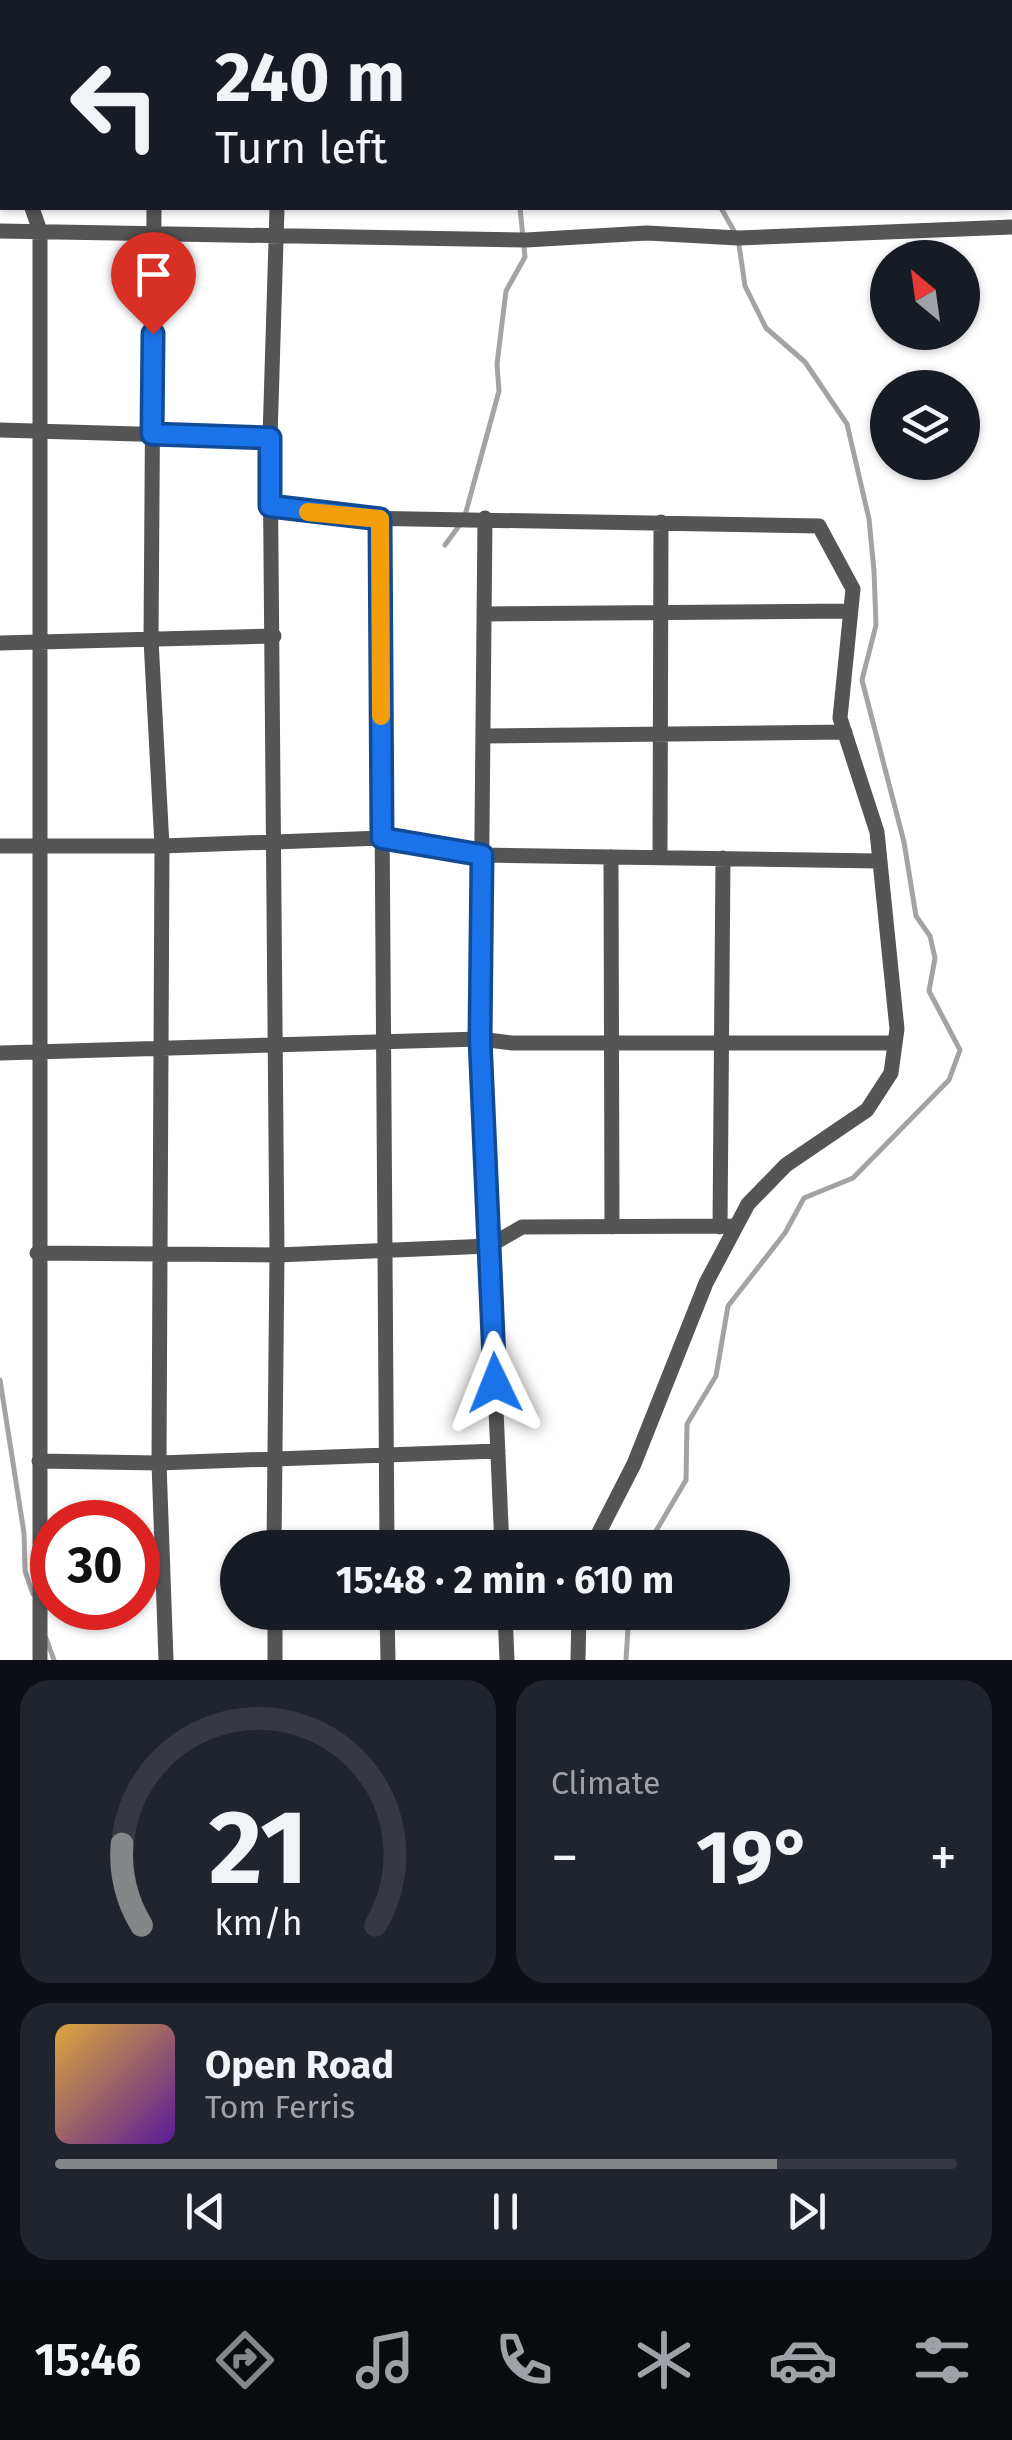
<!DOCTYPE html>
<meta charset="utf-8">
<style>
:root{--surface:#171b24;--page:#20242c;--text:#f1f3f6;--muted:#9ea1a6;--line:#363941;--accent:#858687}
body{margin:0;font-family:"Fira Sans",sans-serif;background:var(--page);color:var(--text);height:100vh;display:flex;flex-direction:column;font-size:38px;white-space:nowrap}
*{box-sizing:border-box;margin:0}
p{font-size:32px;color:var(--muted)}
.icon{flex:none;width:55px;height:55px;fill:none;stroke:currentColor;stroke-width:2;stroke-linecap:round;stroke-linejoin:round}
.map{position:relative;height:1660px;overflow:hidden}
.details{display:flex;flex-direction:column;gap:20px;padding:20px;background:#0d0f14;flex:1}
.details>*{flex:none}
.banner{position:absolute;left:0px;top:0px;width:1012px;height:210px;box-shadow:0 2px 8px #0004;background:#171b24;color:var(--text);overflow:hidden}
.needle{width:65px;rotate:331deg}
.fabs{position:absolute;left:870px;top:240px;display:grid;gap:20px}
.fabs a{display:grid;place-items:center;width:110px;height:110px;border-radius:50%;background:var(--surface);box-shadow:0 2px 8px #0004;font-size:50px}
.speed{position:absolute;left:30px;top:1500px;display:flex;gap:20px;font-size:50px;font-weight:700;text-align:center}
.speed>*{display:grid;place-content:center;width:130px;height:130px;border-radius:50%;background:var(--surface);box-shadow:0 2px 8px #0004;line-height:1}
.speed .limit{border:15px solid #d22;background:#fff;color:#111}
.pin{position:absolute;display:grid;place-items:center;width:85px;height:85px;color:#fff;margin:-102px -42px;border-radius:50% 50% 50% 0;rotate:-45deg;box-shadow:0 0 10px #0007}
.pin .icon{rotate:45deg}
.me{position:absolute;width:110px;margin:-55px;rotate:358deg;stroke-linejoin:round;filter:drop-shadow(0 0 8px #0008)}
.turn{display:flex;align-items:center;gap:35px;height:210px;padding:0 50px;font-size:45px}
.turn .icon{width:130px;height:130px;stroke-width:2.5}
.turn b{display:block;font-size:70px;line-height:85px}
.big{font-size:75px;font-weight:700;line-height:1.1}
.details .card{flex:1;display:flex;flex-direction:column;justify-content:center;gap:15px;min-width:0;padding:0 35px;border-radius:30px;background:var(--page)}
.details .dial{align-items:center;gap:0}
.dial svg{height:260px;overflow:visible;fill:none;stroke:var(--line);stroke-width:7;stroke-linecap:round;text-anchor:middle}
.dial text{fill:var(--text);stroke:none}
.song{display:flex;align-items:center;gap:30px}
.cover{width:120px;height:120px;border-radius:15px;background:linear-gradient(135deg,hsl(40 70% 55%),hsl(270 70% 35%))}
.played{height:10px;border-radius:5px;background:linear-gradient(90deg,var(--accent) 80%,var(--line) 80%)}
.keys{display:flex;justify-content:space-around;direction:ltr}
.heat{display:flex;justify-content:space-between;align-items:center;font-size:55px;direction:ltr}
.details .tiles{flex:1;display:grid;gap:20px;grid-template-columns:1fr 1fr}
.card:last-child{grid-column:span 2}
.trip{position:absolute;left:220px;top:1530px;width:570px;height:100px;border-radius:50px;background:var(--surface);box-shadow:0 2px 8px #0004;font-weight:700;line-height:100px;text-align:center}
.menu{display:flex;height:160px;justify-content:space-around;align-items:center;background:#090b0e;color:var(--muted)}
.menu .icon{width:70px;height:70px}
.menu .active{color:var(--accent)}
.menu b{font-size:45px;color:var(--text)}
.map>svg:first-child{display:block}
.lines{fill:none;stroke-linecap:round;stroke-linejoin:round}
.stream{stroke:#a3a3a3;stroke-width:5}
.minor{stroke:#555;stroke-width:15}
.route-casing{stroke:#114b97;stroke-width:25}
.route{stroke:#1a73e8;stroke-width:18}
.slow{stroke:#f59e0b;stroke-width:18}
</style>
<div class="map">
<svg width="1012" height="1660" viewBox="0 0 1012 1660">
<rect width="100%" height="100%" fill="#fff"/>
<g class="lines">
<path class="stream" d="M683,0L684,2
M533,2L534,0
M445,545L464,519L499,391L497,364L506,291L525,257L520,208
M0,1380L24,1533L25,1571L33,1594
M646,1548L686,1480L687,1424L716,1376L728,1306L785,1233L804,1198L853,1178L949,1080L960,1050L929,991L935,958L930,936L916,916L904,842L862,680L876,625L874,571L869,519L847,424L805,362L766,328L745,286L738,238L721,208
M46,1638L54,1660
M626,1660L629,1612"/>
<path class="minor" d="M24,0V2
M152,0V2
M272,2V0
M32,208L40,231V1660
M154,208L151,640L162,846L159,1463L166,1660
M0,231L526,240L647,233L738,238L1012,227
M0,430L270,438
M271,506L358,518L819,526L853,589L840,718L877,832L897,1029L891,1073L867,1110L786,1165L748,1204L706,1283L634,1464L591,1548
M485,518L480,1039L502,1548
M380,519L387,1548
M484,614L850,611
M0,643L274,636
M483,736L845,732
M0,846H162L382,838L482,855L879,861
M611,857L612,1227
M660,857L661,522
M0,1053L480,1039L512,1043H895
M720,1227L723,858
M37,1253L277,1255L489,1246L522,1227L736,1226
M39,1461L159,1463L498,1451
M274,1548L277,1255L270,438L277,208
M275,1612V1660
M387,1612L388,1660
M505,1612L507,1660
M578,1660L579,1612"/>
</g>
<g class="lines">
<defs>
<path id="route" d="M153,334L152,434L270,438V506L380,519L382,838L482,855L480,1039L495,1383"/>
</defs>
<use href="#route" class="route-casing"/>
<use href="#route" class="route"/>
<path class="slow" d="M308,512L380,519L381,716"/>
</g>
</svg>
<div class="fabs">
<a><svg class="needle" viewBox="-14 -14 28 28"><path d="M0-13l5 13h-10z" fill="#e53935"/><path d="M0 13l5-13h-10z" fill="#9ea1a6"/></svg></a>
<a><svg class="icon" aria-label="layers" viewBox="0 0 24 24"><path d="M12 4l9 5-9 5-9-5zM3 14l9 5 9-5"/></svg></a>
</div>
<div class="speed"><div class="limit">30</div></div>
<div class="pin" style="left:153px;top:334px;background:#d93025"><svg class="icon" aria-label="arrive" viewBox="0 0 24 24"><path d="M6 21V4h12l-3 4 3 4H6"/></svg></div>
<svg class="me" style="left:495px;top:1383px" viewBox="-20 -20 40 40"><path d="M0-17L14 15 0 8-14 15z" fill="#1a73e8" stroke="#fff" stroke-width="4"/></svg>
<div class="trip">15:48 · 2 min · 610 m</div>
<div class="banner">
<div class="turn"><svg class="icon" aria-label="left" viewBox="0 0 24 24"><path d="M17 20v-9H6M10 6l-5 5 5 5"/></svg><div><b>240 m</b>Turn left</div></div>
</div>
</div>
<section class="details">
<div class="tiles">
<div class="card dial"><svg viewBox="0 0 100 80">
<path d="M14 69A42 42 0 1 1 86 69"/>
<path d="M14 69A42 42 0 0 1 8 44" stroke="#858687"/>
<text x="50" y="56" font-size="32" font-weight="700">21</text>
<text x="50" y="72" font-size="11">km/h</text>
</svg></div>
<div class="card"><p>Climate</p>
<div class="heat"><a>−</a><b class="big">19°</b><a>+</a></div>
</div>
<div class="card">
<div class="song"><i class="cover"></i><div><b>Open Road</b><p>Tom Ferris</p></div></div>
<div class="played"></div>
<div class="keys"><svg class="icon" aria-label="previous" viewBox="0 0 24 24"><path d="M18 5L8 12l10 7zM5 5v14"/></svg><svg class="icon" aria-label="pause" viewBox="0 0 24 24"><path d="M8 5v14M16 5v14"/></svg><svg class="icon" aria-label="next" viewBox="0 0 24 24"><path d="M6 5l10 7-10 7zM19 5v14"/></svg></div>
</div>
</div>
</section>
<nav class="menu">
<b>15:46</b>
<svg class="icon active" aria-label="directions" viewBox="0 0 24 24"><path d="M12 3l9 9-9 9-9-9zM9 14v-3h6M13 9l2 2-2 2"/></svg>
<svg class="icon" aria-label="music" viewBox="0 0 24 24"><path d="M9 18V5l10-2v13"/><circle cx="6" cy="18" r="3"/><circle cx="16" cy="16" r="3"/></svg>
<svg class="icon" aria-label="phone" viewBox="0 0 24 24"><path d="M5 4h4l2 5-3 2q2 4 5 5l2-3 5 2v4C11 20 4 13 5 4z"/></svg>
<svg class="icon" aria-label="climate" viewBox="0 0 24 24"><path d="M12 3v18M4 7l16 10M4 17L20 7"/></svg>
<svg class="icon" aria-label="car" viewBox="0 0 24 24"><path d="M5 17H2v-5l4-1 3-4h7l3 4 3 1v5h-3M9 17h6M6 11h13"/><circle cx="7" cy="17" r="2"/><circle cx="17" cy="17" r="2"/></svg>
<svg class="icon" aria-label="filters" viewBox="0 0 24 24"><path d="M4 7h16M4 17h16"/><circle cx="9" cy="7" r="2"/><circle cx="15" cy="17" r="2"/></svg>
</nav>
